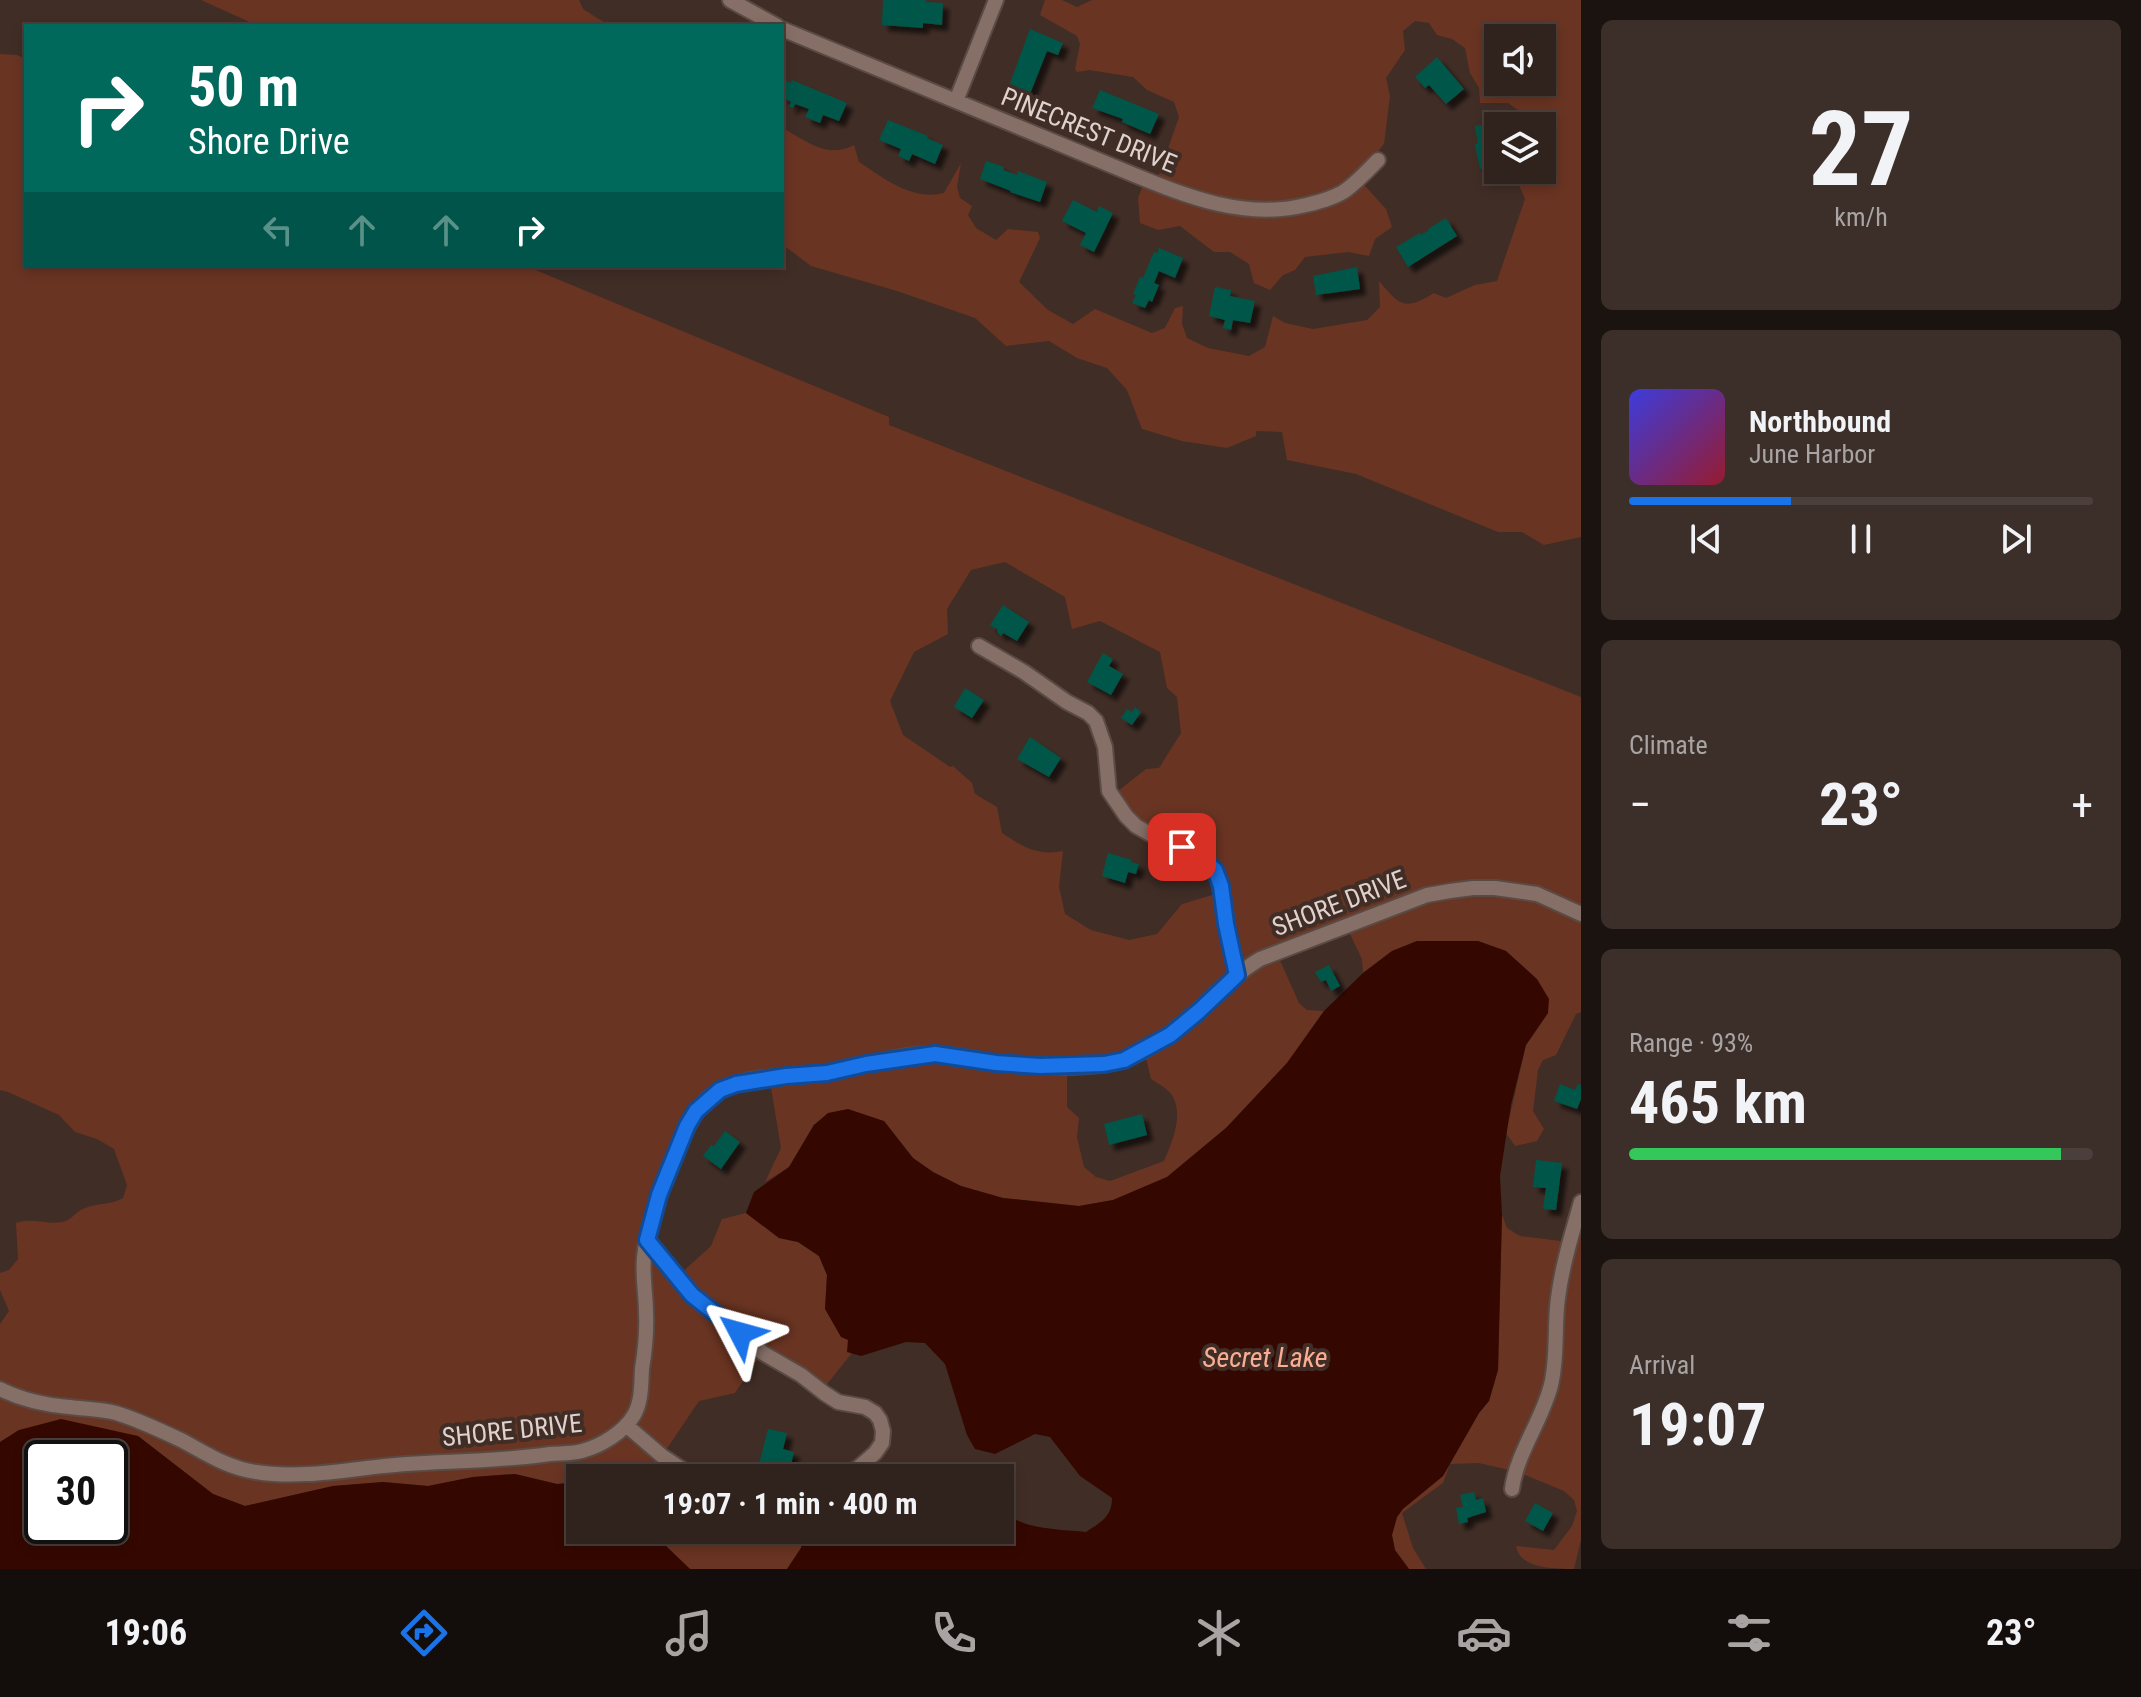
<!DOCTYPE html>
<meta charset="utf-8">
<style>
:root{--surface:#30221c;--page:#3c2f29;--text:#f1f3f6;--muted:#a8a4a3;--line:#4b3f3b;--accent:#1a73e8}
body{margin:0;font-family:"Roboto Condensed",sans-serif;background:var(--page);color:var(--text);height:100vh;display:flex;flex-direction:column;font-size:30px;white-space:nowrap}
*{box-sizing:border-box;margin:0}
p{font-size:26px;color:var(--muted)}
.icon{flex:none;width:44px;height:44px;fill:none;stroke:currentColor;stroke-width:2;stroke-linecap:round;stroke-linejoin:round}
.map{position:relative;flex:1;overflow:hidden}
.drawer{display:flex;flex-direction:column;gap:20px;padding:20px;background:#1a130f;width:560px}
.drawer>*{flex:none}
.hud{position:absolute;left:24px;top:24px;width:760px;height:244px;border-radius:0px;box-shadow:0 4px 12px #0003,0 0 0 2px var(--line);background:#00695c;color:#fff;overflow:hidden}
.tools{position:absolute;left:1484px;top:24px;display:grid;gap:16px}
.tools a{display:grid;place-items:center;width:72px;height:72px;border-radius:0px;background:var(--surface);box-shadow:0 4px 12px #0003,0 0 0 2px var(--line);font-size:40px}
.speed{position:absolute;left:24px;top:1440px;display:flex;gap:16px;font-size:40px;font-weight:700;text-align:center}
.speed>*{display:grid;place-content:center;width:104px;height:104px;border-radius:50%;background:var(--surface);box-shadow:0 4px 12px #0003,0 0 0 2px var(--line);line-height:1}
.speed .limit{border:4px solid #111;border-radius:12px;background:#fff;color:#111}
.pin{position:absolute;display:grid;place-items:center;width:68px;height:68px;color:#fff;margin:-34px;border-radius:16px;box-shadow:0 4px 12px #0006}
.me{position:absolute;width:88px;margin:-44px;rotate:309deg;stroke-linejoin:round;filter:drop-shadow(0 0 6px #0008)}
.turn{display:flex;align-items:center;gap:28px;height:168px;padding:0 32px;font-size:36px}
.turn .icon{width:104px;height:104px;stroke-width:2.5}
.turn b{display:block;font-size:56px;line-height:68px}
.lanes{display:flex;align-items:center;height:76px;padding:0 32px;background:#0003;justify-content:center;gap:40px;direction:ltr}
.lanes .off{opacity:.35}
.big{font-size:60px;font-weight:700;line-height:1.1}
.drawer .tile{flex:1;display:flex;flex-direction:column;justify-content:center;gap:12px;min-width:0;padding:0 28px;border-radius:12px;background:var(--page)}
.drawer .dial{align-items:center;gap:0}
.dial b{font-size:104px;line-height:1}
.song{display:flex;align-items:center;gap:24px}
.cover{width:96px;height:96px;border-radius:12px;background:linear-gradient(135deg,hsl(240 70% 55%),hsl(350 70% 35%))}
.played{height:8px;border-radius:4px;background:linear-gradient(90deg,var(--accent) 35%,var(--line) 35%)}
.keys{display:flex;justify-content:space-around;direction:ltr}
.heat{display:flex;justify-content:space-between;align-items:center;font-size:44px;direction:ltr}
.charge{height:12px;border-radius:6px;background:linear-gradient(90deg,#34c759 93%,var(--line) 0)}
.trip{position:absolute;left:566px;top:1464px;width:448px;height:80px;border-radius:0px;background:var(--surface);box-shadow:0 4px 12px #0003,0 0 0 2px var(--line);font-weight:700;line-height:80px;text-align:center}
.dock{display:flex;height:128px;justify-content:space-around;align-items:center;background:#130e0b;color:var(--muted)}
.dock .icon{width:56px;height:56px}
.dock .selected{color:var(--accent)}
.dock b{font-size:36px;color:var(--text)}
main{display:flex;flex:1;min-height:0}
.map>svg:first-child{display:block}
.green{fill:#6a3422;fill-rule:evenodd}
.water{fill:#340800;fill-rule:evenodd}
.building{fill:#035648;filter:url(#shadow)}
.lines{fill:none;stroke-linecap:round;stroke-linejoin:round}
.street-casing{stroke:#5a4a44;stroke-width:18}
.street{stroke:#866f67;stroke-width:14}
.route-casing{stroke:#114b97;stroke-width:20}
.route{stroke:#1a73e8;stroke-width:14}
.labels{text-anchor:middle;stroke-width:8;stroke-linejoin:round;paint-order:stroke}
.street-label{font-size:26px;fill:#dfd2ce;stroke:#402d26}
.water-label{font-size:28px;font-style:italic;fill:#faad93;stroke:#402d26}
</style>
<main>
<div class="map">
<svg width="1581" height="1569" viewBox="0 0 1581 1569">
<defs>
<filter id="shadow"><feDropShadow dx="6" dy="6" stdDeviation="2" flood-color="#0009"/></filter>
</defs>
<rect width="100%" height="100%" fill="#402d26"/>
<path class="green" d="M201,0H579L583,9L610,26H258Z
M1045,0H1062L1077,7L1092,0H1581V537L1544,545L1522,532H1498L1356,474L1287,460L1282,432L1256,431V436L1227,448L1182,441L1142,429L1127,390L1107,368L1077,358L1049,341L1006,346L975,318L897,291L811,266L782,244V128C806,140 827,160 854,145L859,162C885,179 912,201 944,193L961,163L957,187L960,198L972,206L968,215L976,228L996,240L1008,229L1038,232L1040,238L1019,282L1048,310L1073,324L1095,309L1152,333L1165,328L1175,308L1183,306L1182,324L1187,338L1208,348L1249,356L1265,347L1273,316L1285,323L1313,329L1367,320L1380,307L1379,281C1400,306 1405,311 1434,293L1446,298L1475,285L1497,281L1525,199L1519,185L1518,170H1542V126H1525L1521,112L1508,103H1480L1479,88L1470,73L1465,48L1452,39L1437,35L1429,23L1415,21L1403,31L1405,50L1386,78L1390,96L1384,144L1357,177L1386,209L1392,227L1375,239L1369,256L1348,252L1305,257L1295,270L1283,275L1270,290L1254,283L1249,264L1230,252H1214L1180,226L1158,230L1140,223L1138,198L1146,178L1158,177L1179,117L1174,102L1147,90L1133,77L1089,70L1077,72L1075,69L1080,44L1077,36L1040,15ZM1498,38H1542V82H1498Z
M0,54L17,55L26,59V266H526L889,417V425L1581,697V1012L1576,1014L1556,1055L1543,1060L1538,1070L1533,1111L1544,1129L1537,1141L1515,1146L1506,1133L1526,1045L1548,1013L1506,951L1478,941H1417L1392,951L1363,973L1362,959L1348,930L1278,956L1299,1003L1307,1010L1324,1011L1287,1063L1227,1127L1167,1177L1113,1200L1079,1206L1003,1198L961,1186L933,1172L913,1158L884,1121L814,1124L789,1167L765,1182L781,1148L770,1082L738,1084L696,1113L648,1231L679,1275L711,1246L722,1219L746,1213L779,1238L798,1242L819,1256L827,1275L825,1309L848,1340L851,1354L824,1388L761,1355L735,1393L699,1401L666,1450L692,1478H580V1482L557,1484L515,1474L473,1477L428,1486L383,1482L333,1486L245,1506L213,1494L138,1436L19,1430L0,1442V1324L9,1311L0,1290V1273L9,1270L18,1259L16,1223C32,1217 47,1225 62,1222C72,1220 76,1211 85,1208C98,1203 111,1205 123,1198L127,1185L114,1149L97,1139L75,1132L59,1115L8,1092L0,1090ZM1005,562L1065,597L1072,629L1100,621L1160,652L1167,688L1177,697L1181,733L1159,768L1146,769L1113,795L1136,828L1210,866L1219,893L1182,904L1157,934L1129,940L1091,930L1065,914L1059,887L1063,851C1038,856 1023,847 1002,833L997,807L975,794L972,783L953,766L950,767L903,735L890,701L914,652L948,634L947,609L971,570ZM1145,1054L1151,1079C1157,1083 1167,1088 1171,1094C1185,1113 1172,1142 1164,1161L1110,1181L1096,1177L1084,1167L1077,1137L1079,1118L1067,1107V1068Z
M1502,1215L1507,1228L1520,1236L1569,1242L1581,1225V1540L1574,1569C1554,1569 1520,1569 1516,1546L1554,1550L1572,1526L1577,1511L1574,1500L1564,1491L1518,1472L1479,1463L1450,1464L1443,1483L1402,1513L1413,1548L1426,1569H1409L1395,1550L1392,1535L1397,1517L1402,1509L1443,1476L1479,1413L1489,1401L1498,1370Z
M653,1530H804L801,1548L787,1569H690L667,1547Z"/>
<path class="water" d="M1417,941H1478L1506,951L1537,979L1549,999L1548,1013L1526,1045L1511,1105L1500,1176L1502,1215L1498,1370L1489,1401L1479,1413L1443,1476L1403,1509L1397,1517L1392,1535L1395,1550L1409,1569H787L801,1548L804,1530H1000V1509C1021,1530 1059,1529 1086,1532C1101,1522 1112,1517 1112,1498L1080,1476L1050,1437L1035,1434L995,1454L975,1449L967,1435L945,1364L925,1343L906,1342L861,1356L847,1352L848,1340L841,1337L825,1309L827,1275L819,1256L798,1242L779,1238L746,1213L754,1192L789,1167L814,1125L828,1113L848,1109L884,1121L913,1158L933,1172L961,1186L1003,1198L1079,1206L1113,1200L1167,1177L1226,1128L1287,1063L1324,1011L1363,973L1392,951Z
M61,1419L138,1436L213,1494L245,1506L333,1486L383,1482L428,1486L473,1477L515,1474L557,1484L580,1482V1530H653L667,1547L690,1569H0V1442L19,1430ZM42,1458H110V1526H42Z"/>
<path class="building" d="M883,0H926V2L943,3L942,25L923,23V28L882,25Z
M1030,29L1063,43L1058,55L1047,51L1030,94L1009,86Z
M1437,57L1464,89L1446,104L1429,85L1425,88L1415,77Z
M782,80L791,83L792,80L847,103L839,121L823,115L820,123L805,117L809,109L795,104L793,108L789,107L791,102L782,97Z
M1100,90L1159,114L1150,134L1122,122L1123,119L1092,108Z
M888,120L928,136L927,138L943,145L935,164L912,154L909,161L898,156L901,149L879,140Z
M1505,121L1506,126H1498V166L1480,169L1475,144L1478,143L1475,126Z
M986,161L1004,167L1003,170L1017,175L1018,171L1047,182L1040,202L1010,192L1011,191L980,179Z
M1073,200L1097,212L1099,206L1113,213L1094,252L1080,245L1086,233L1062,221Z
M1446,218L1457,236L1408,267L1396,247L1420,233L1421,235L1429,230L1428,229Z
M1159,248L1183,258L1175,278L1159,271L1154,283L1159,285L1152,302L1149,300L1145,308L1132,303L1136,295L1133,294L1140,277L1143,278L1154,252L1157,253Z
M1357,267L1360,289L1316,295L1313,276Z
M1215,287L1231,290L1230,296L1255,301L1250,323L1233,320L1231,330L1223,328L1225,320L1209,316Z
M1003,605L1029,622L1017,641L1003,633L1001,636L997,632L998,630L990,625Z
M1103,653L1113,659L1109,666L1123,674L1111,695L1087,682Z
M965,688L984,700L972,718L954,707Z
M1135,707L1141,712L1132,725L1121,718L1127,709L1132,712Z
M1030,737L1061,758L1049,777L1017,759Z
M1108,853L1132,860L1131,862L1139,864L1136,874L1128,872L1125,883L1102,876Z
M1329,965L1340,986L1331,991L1326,980L1321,982L1315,972Z
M1560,1084L1575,1090L1578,1084L1581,1085V1099L1577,1109L1554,1101Z
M1142,1114L1147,1135L1109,1145L1104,1124Z
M725,1131L740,1142L721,1169L703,1156L711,1145L714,1146Z
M1536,1160L1562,1163L1556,1210L1543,1209L1546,1188L1533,1187Z
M768,1429L787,1433L783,1449L794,1452L789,1473L778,1470V1478H755L758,1468L765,1469V1466L759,1464Z
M913,1467L940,1471L938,1478H908L909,1471H913Z
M1474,1492L1476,1500L1483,1498L1486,1512L1467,1518L1468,1522L1459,1524L1456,1508L1463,1507L1460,1495Z
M1535,1503L1553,1513L1543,1531L1525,1521Z"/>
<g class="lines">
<defs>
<path id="street" d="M730,0L777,26
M782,29L1132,174C1188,197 1245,220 1306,205C1319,202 1335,198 1346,190C1358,181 1368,170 1378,160
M956,101L996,0
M979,646L1024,672L1067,702L1088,713L1096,721L1105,747L1109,791L1126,816L1136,826L1150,834L1182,847L1205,861L1215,870L1221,886L1226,924L1237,975
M647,1240L692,1295L763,1353L801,1375L824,1393L838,1402L865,1407L875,1413L880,1420L883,1431L882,1443L875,1453L858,1468L838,1478
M0,1389C22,1400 45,1405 69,1407C85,1409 101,1409 116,1413C139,1420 162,1431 183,1441C207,1454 228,1468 256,1472C306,1480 357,1467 407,1464C455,1461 503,1461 550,1454C561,1453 572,1454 582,1451C601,1446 624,1432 634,1415C642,1401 641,1384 642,1369C645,1350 647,1331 646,1313C646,1294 642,1276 644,1257C648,1219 663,1185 677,1151C687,1126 698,1100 724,1088C755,1074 793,1078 826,1073C860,1067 901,1053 936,1054C955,1054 973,1059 991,1062C1024,1067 1097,1071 1126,1059C1183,1037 1211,989 1260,959L1427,895L1450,891L1473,888H1495L1537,894L1581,914
M626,1425L662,1456L695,1478
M1512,1489C1517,1452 1542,1421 1551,1385C1558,1357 1554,1327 1558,1298C1562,1266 1572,1234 1581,1202"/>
</defs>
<use href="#street" class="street-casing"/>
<use href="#street" class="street"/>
</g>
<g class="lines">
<defs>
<path id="route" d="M740,1333L692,1295L647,1240L659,1195L687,1126L696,1111L720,1090L736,1084L786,1076L827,1073L866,1064L935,1054L996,1063L1040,1066L1104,1064L1124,1060L1170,1035L1199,1011L1237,975L1226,924L1221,886L1215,870L1205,861L1182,847"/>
</defs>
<use href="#route" class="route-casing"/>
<use href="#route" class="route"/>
</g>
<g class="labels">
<g class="street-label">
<text transform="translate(1089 130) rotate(22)" y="9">PINECREST DRIVE</text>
<text transform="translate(1339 903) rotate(-21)" y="9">SHORE DRIVE</text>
<text transform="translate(512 1430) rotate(-6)" y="9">SHORE DRIVE</text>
</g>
<g class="water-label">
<text x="1265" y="1367">Secret Lake</text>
</g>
</g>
</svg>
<div class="tools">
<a><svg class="icon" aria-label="sound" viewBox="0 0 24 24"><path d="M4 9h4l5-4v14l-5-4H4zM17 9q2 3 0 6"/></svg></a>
<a><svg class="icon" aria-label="layers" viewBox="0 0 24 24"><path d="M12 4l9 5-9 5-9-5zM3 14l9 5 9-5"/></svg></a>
</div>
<div class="speed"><div class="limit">30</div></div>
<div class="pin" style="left:1182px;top:847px;background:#d93025"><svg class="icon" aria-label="arrive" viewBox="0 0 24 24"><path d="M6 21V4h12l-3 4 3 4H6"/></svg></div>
<svg class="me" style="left:740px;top:1333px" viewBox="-20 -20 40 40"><path d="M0-17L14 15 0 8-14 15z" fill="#1a73e8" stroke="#fff" stroke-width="4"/></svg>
<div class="trip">19:07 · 1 min · 400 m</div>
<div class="hud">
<div class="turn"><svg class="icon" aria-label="right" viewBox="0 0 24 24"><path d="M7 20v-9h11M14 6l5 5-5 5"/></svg><div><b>50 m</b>Shore Drive</div></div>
<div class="lanes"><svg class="icon off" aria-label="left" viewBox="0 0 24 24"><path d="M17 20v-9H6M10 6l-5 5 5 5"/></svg><svg class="icon off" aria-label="ahead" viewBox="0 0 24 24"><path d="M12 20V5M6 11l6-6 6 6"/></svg><svg class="icon off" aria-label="ahead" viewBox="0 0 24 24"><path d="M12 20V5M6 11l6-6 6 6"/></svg><svg class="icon" aria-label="right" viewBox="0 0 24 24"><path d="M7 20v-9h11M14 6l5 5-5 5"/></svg></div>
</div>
</div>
<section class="drawer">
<div class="tile dial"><b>27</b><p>km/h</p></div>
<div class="tile">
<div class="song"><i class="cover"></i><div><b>Northbound</b><p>June Harbor</p></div></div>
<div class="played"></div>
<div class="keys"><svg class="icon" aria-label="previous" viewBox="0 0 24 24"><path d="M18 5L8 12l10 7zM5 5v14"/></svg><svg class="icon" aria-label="pause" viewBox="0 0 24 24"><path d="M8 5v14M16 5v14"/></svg><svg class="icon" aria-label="next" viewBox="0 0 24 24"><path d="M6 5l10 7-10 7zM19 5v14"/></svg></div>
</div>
<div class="tile"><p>Climate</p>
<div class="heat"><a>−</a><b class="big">23°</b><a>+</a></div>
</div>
<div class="tile"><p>Range · 93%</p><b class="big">465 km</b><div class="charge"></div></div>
<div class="tile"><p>Arrival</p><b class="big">19:07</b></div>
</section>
</main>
<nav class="dock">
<b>19:06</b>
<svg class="icon selected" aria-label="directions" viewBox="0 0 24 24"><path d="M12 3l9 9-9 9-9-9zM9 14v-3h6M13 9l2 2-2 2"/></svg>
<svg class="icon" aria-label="music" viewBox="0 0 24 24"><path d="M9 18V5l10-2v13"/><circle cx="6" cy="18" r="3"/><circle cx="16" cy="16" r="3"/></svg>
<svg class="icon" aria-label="phone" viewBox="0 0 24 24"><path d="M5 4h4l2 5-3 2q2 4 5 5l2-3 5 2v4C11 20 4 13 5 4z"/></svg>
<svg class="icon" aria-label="climate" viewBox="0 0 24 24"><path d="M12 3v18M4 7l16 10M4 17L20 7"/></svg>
<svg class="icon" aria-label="car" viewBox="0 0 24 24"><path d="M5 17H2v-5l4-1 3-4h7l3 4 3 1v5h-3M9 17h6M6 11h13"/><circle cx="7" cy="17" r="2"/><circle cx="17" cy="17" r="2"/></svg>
<svg class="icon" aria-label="filters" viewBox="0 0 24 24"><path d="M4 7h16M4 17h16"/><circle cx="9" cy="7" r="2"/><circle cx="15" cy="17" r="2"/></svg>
<b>23°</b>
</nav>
